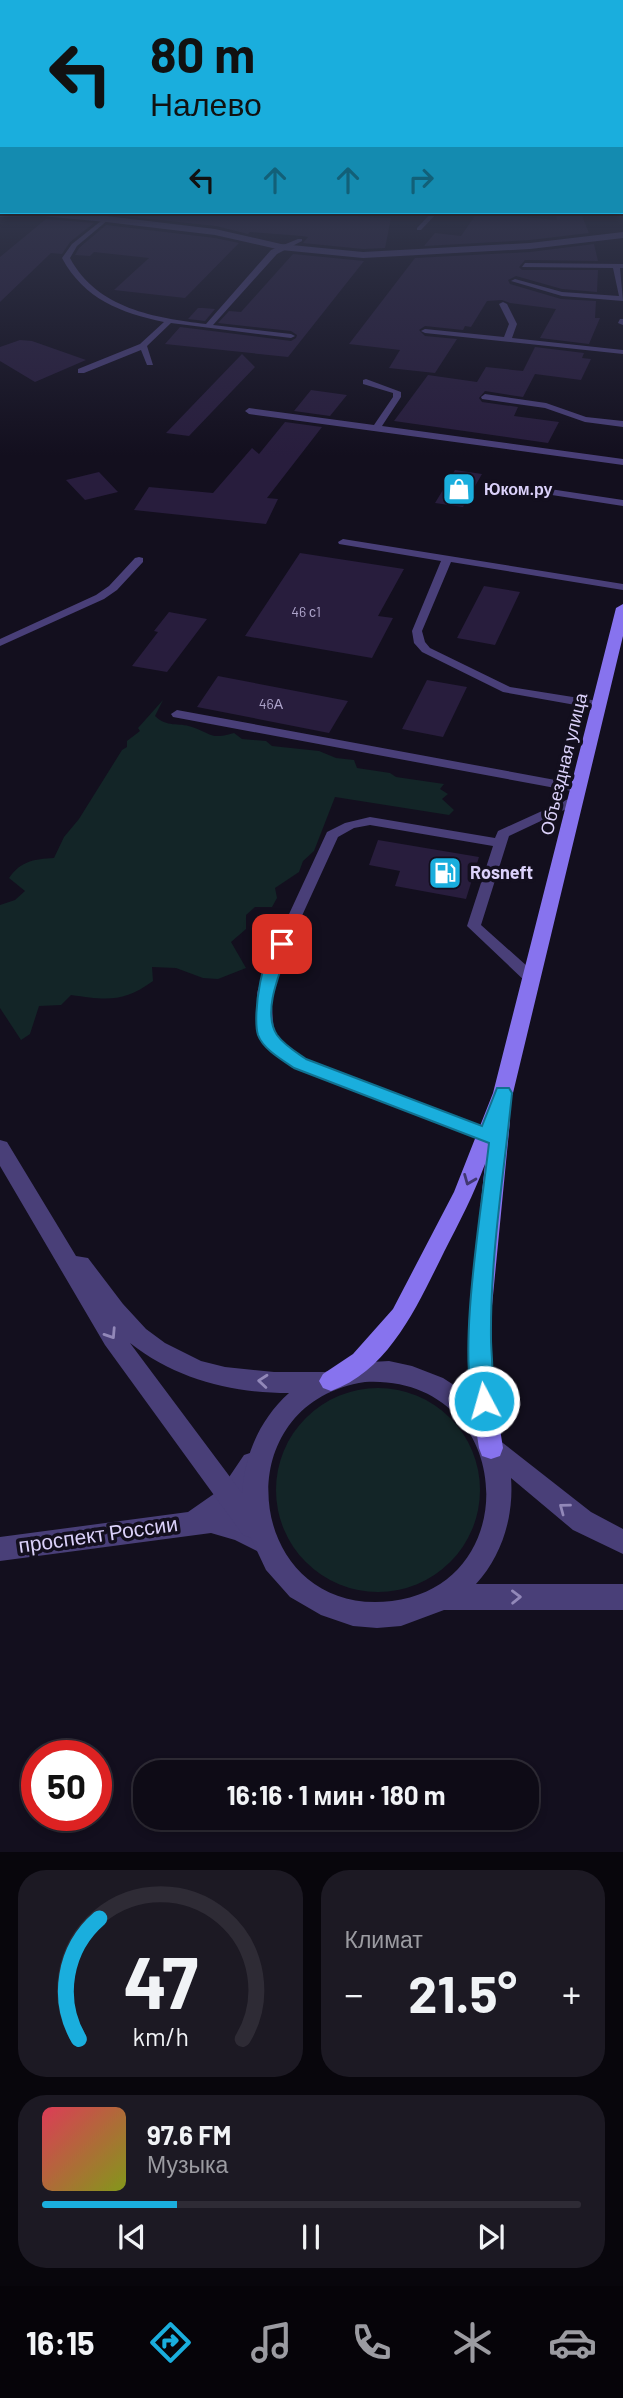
<!DOCTYPE html>
<html lang="ru">
<meta charset="utf-8">
<style>
:root{--surface:#0e0b16;--page:#1c1923;--text:#f1f3f6;--muted:#9b9ba1;--line:#2e2b35;--accent:#1aaedd}
body{margin:0;font-family:Barlow,sans-serif;background:var(--page);color:var(--text);height:100vh;display:flex;flex-direction:column;font-size:26px;white-space:nowrap}
*{box-sizing:border-box;margin:0}
p{font-size:23px;color:var(--muted)}
.icon{flex:none;width:38px;height:38px;fill:none;stroke:currentColor;stroke-width:2;stroke-linecap:round;stroke-linejoin:round}
.map{position:relative;height:1852px;overflow:hidden}
.panel{display:flex;flex-direction:column;gap:18px;padding:18px;background:#08060c;flex:1}
.panel>*{flex:none}
.guide{position:absolute;left:0px;top:0px;width:623px;height:214px;box-shadow:0 4px 10px #0003,0 0 0 2px var(--line);background:#1aaedd;color:#111;overflow:hidden}
.speed{position:absolute;left:21px;top:1740px;display:flex;gap:14px;font-size:35px;font-weight:700;text-align:center}
.speed>*{display:grid;place-content:center;width:91px;height:91px;border-radius:50%;background:var(--surface);box-shadow:0 4px 10px #0003,0 0 0 2px var(--line);line-height:1}
.speed .limit{border:10px solid #d22;background:#fff;color:#111}
.pin{position:absolute;display:grid;place-items:center;width:60px;height:60px;color:#fff;margin:-30px;border-radius:14px;box-shadow:0 4px 10px #0006}
.me{position:absolute;width:77px;margin:-38px;rotate:354deg;stroke-linejoin:round;filter:drop-shadow(0 0 5px #0008)}
.turn{display:flex;align-items:center;gap:24px;height:147px;padding:0 35px;font-size:32px}
.turn .icon{width:91px;height:91px;stroke-width:2.5}
.turn b{display:block;font-size:49px;line-height:60px}
.lanes{display:flex;align-items:center;height:66px;padding:0 35px;background:#0003;justify-content:center;gap:35px;direction:ltr}
.lanes .off{opacity:.35}
.big{font-size:52px;font-weight:700;line-height:1.1}
.panel .widget{flex:1;display:flex;flex-direction:column;justify-content:center;gap:10px;min-width:0;padding:0 24px;border-radius:28px;background:var(--page)}
.panel .dial{align-items:center;gap:0}
.dial svg{height:182px;overflow:visible;fill:none;stroke:var(--line);stroke-width:7;stroke-linecap:round;text-anchor:middle}
.dial text{fill:var(--text);stroke:none}
.song{display:flex;align-items:center;gap:21px}
.cover{width:84px;height:84px;border-radius:10px;background:linear-gradient(135deg,hsl(350 70% 55%),hsl(70 70% 35%))}
.played{height:7px;border-radius:4px;background:linear-gradient(90deg,var(--accent) 25%,var(--line) 25%)}
.keys{display:flex;justify-content:space-around;direction:ltr}
.heat{display:flex;justify-content:space-between;align-items:center;font-size:38px;direction:ltr}
.panel .tiles{flex:1;display:grid;gap:18px;grid-template-columns:1fr 1fr}
.widget:last-child{grid-column:span 2}
.trip{position:absolute;left:133px;top:1760px;width:406px;height:70px;border-radius:28px;background:var(--surface);box-shadow:0 4px 10px #0003,0 0 0 2px var(--line);font-weight:700;line-height:70px;text-align:center}
.menu{display:flex;height:112px;justify-content:space-around;align-items:center;background:#060409;color:var(--muted)}
.menu .icon{width:49px;height:49px}
.menu .selected{color:var(--accent)}
.menu b{font-size:32px;color:var(--text)}
.map>svg:first-child{display:block}
.green{fill:#132527}
.building{fill:#281d3d}
.lines{fill:none;stroke-linecap:round;stroke-linejoin:round}
.service{fill:#493f78;fill-rule:evenodd}
.minor{fill:#493f78;fill-rule:evenodd}
.tertiary{fill:#493f78;fill-rule:evenodd}
.secondary{fill:#8773ee;fill-rule:evenodd}
.oneway{stroke:#413771}
.oneway2{stroke:#9288b9}
.route{fill:#1aaedd;stroke:#117190;stroke-width:2}
.labels{text-anchor:middle;stroke-width:7;stroke-linejoin:round;paint-order:stroke}
.number-label{font-size:14px;fill:#aea4cb}
.far-poi-label{font-size:16px;font-weight:bold;fill:#dbd1fa;stroke:#130f1e;text-anchor:start}
.street-label{font-size:18px;fill:#dbd1fa;stroke:#130f1e}
.poi-label{font-size:18px;font-weight:bold;fill:#dbd1fa;stroke:#130f1e;text-anchor:start}
.near-street-label{font-size:21px;fill:#dbd1fa;stroke:#130f1e}
</style>
<div class="map">
<svg width="623" height="1852" viewBox="0 0 623 1852">
<rect width="100%" height="100%" fill="#130f1e"/>
<path class="green" d="M163,700L155,716C167,728 178,722 192,727C213,734 209,740 234,733L242,739L266,741L272,746L319,751L336,758L354,760L357,768L390,773L396,777L444,784L440,789L448,794L442,799L454,810L449,815L335,797L314,851L303,861L299,872L275,888L277,898L272,907H255L246,915V929L231,942L246,968L218,979L203,978L176,968L152,967L153,981C123,1003 106,1000 71,995L61,1005L39,1006L30,1034L21,1040L0,1008V905L15,900L25,891L9,878C21,861 34,859 54,858L64,837L79,819L122,750L127,747V741L140,731L138,728Z
M276 1490a102 102 0 1 1 204 0a102 102 0 1 1-204 0Z"/>
<path class="building" d="M85,212H360L358,217L391,218L385,248L363,249L303,243L308,237L302,236L250,232L248,234L216,226Z
M477,213L557,220L556,216H582L589,233L530,240L424,246L435,233L461,236Z
M46,219L94,223L70,242L62,254L51,253L0,302V257Z
M106,225L215,238L239,243L185,298L114,290L149,258L94,252L90,256L75,255L79,248Z
M594,244L598,261L525,260L519,267L522,270H598L597,292L562,289L516,276L508,280L510,284L561,299L596,301L595,318H600L589,344L540,338L556,309L510,303L502,300L487,301L471,327L465,326L463,330L425,326L419,330L425,336L457,339L435,373L389,368L400,350L349,344L415,258L530,252Z
M293,254L364,261L288,357L165,344L180,327L291,341L296,338L297,335L291,331L218,323L229,311L241,312Z
M198,308H203L215,309L205,321L188,319Z
M20,340L32,341L86,360L35,382L0,361V347Z
M535,347L584,353L582,358L591,359L581,380L535,374L523,397L485,391L479,398L482,402L518,407L514,416L559,422L548,443L394,421L428,375L477,382L486,367L523,371Z
M242,354L255,367L189,436L166,433Z
M311,390L347,395L330,416L294,411Z
M285,422L322,427L267,498L278,499L266,524L134,510L149,487L213,493L252,448L259,454Z
M455,470L482,474L463,507L435,503Z
M99,472L118,492L85,500L66,480Z
M300,553L404,569L378,616L393,618L372,658L245,636Z
M484,586L520,592L495,645L457,638Z
M169,612L207,619L167,672L132,666L158,632L154,631Z
M218,676L348,701L329,733L197,707Z
M427,680L467,687L443,737L402,729Z
M378,840L479,857L466,899L395,886L400,871L369,865Z"/>
<g class="lines">
<path class="service" d="M432,212H438L421,230H417V228Z
M106,217L108,220L77,246L70,258C97,309 156,318 206,324L271,250L298,239H302V241L277,254L213,325L291,334L295,336L291,338L171,323L147,346L153,365H147L141,350L84,373H78V369L140,344L164,322C121,313 84,299 62,258L72,244Z
M525,263L623,264V268H620L623,301L562,296L511,281L515,279L562,292L619,296L613,268L522,267Z
M503,302L507,304L517,324L512,338L623,350V354L425,333L421,331L425,329L504,337L509,324L499,304Z
M620,319H623V325L618,323Z
M366,379L401,392V397L382,426L623,459V465L249,414L245,411L249,408L374,425L393,397V393L363,384V380Z
M485,394L546,403L586,417L623,421V427L585,422L545,408L482,399L481,397Z
M510,483L623,500V506L507,488V484Z
M343,539L623,584V590L451,562L422,631L425,642L430,648L510,687L598,701L604,705L598,709L503,692L422,652L414,643L412,631L441,561L339,544L338,542Z
M139,557L143,558V562L117,590L104,599L0,646V639L96,595L109,586L135,558Z
M177,710L577,784L583,788L577,792L173,717L171,714Z
M575,796L581,800L579,803L509,836L481,925L537,975L539,979L537,983H527L467,926L493,846L370,825L354,828L338,837L279,966L271,993L274,1033L288,1049L305,1059L493,1132L495,1136L493,1140L487,1142L481,1140L295,1067C280,1058 269,1049 259,1035L257,993L265,966L327,832L345,823L370,817L495,838L498,831Z"/>
<path class="minor" d="M0,211L55,212L106,216L215,229L281,244L363,252L530,243L623,232V238L530,249L363,258L281,250L215,235L106,222L42,216L0,217Z
M253,1452L262,1455L265,1463L251,1490L230,1514L268,1531L272,1540L268,1549L259,1552L235,1540L211,1533L0,1561V1537L188,1512L221,1489L244,1455Z"/>
<path class="tertiary" d="M0,1140L7,1142L76,1256L88,1258L123,1304L146,1329L165,1343L201,1361L225,1367L274,1372H325L353,1363L389,1361L412,1366L443,1378L463,1391L480,1408L499,1440L591,1512L623,1529V1554L573,1530L511,1478C514,1516 502,1556 476,1584H623V1610H444L401,1626L377,1628L353,1626L321,1615L290,1597L266,1570L251,1538L243,1535L105,1345L0,1166ZM130,1343C176,1379 231,1393 289,1393C260,1419 245,1454 242,1493ZM365,1382C514,1374 529,1584 392,1601C247,1619 219,1404 365,1382Z"/>
<path class="secondary" d="M623,604V636L513,1093L504,1115L510,1121L491,1316L492,1378L503,1448L500,1456L491,1459L482,1456L479,1448L468,1378L469,1316L485,1164C474,1194 459,1223 444,1252C418,1304 390,1370 331,1391L323,1388L319,1381L323,1374L353,1354L393,1309L454,1192L493,1093L616,608Z"/>
</g>
<defs><path id="oneway-chevron" d="M-2-3.5L2.5 0L-2 3.5" fill="none" stroke-width="1.6" stroke-linecap="round" stroke-linejoin="round" transform="scale(1.75)"/></defs>
<use class="oneway" href="#oneway-chevron" transform="translate(469 1180) rotate(112)"/>
<g class="oneway2">
<use href="#oneway-chevron" transform="translate(111 1334) rotate(57)"/>
<use href="#oneway-chevron" transform="translate(263 1381) rotate(-175)"/>
<use href="#oneway-chevron" transform="translate(564 1508) rotate(-143)"/>
<use href="#oneway-chevron" transform="translate(516 1597) rotate(-1)"/>
</g>
<linearGradient id="sky" x2="0" y2="1"><stop stop-color="#0a0810"/><stop offset="0.43" stop-color="#33374c"/><stop offset="1" stop-color="#33374c" stop-opacity="0"/></linearGradient>
<rect width="623" height="456" fill="url(#sky)"/>
<path class="route" d="M282,939L290,944C282,968 261,1011 277,1035C284,1045 296,1052 306,1059L482,1126L497,1088H509L512,1093C504,1174 490,1257 491,1339C491,1354 496,1398 491,1408L484,1411L476,1408C455,1362 483,1199 489,1143L294,1068C282,1060 263,1049 258,1035C252,1016 262,945 282,939Z"/>
<defs>
<symbol id="shop-square" viewBox="-11 -11 22 22"><rect x="-9" y="-9" width="18" height="18" rx="4" fill="#1aaedd" stroke="#130f1e"/><path d="M-5-2.5h2.3a2.7 3.5 0 0 1 5.4 0H5L5.5 6h-11ZM-1.5-2.5h3a1.5 2.3 0 0 0-3 0Z" fill="#fff"/></symbol>
<symbol id="fuel-square" viewBox="-11 -11 22 22"><rect x="-9" y="-9" width="18" height="18" rx="4" fill="#1aaedd" stroke="#130f1e"/><path d="M-5.5-6h7V0h2V4h1.3V-2.5L3-4.5l.8-.8L6-3V5H2.5V1h-1V6h-7ZM-4.2-4.7v3.2H.2V-4.7Z" fill="#fff"/></symbol>
</defs>
<g fill-rule="evenodd">
<use href="#shop-square" x="440" y="470" width="38" height="38"/>
<use href="#fuel-square" x="426" y="854" width="38" height="38"/>
</g>
<g class="labels">
<g class="number-label">
<text x="306" y="617">46 с1</text>
<text x="271" y="709">46А</text>
</g>
<g class="far-poi-label">
<text x="484" y="495">Юком.ру</text>
</g>
<g class="street-label">
<text transform="translate(564 764) rotate(-76)" y="6">Объездная улица</text>
</g>
<g class="poi-label">
<text x="470" y="879">Rosneft</text>
</g>
<g class="near-street-label">
<text transform="translate(98 1535) rotate(-8)" y="7">проспект России</text>
</g>
</g>
</svg>
<div class="speed"><div class="limit">50</div></div>
<div class="pin" style="left:282px;top:944px;background:#d93025"><svg class="icon" aria-label="arrive" viewBox="0 0 24 24"><path d="M6 21V4h12l-3 4 3 4H6"/></svg></div>
<svg class="me" style="left:484px;top:1401px" viewBox="-20 -20 40 40"><circle r="17" fill="#1aaedd" stroke="#fff" stroke-width="3"/><path d="M0-11L8 9 0 5-8 9z" fill="#fff"/></svg>
<div class="trip">16:16 · 1 мин · 180 m</div>
<div class="guide">
<div class="turn"><svg class="icon" aria-label="left" viewBox="0 0 24 24"><path d="M17 20v-9H6M10 6l-5 5 5 5"/></svg><div><b>80 m</b>Налево</div></div>
<div class="lanes"><svg class="icon" aria-label="left" viewBox="0 0 24 24"><path d="M17 20v-9H6M10 6l-5 5 5 5"/></svg><svg class="icon off" aria-label="ahead" viewBox="0 0 24 24"><path d="M12 20V5M6 11l6-6 6 6"/></svg><svg class="icon off" aria-label="ahead" viewBox="0 0 24 24"><path d="M12 20V5M6 11l6-6 6 6"/></svg><svg class="icon off" aria-label="right" viewBox="0 0 24 24"><path d="M7 20v-9h11M14 6l5 5-5 5"/></svg></div>
</div>
</div>
<section class="panel">
<div class="tiles">
<div class="widget dial"><svg viewBox="0 0 100 80">
<path d="M14 69A42 42 0 1 1 86 69"/>
<path d="M14 69A42 42 0 0 1 23 16" stroke="#1aaedd"/>
<text x="50" y="56" font-size="32" font-weight="700">47</text>
<text x="50" y="72" font-size="11">km/h</text>
</svg></div>
<div class="widget"><p>Климат</p>
<div class="heat"><a>−</a><b class="big">21.5°</b><a>+</a></div>
</div>
<div class="widget">
<div class="song"><i class="cover"></i><div><b>97.6 FM</b><p>Музыка</p></div></div>
<div class="played"></div>
<div class="keys"><svg class="icon" aria-label="previous" viewBox="0 0 24 24"><path d="M18 5L8 12l10 7zM5 5v14"/></svg><svg class="icon" aria-label="pause" viewBox="0 0 24 24"><path d="M8 5v14M16 5v14"/></svg><svg class="icon" aria-label="next" viewBox="0 0 24 24"><path d="M6 5l10 7-10 7zM19 5v14"/></svg></div>
</div>
</div>
</section>
<nav class="menu">
<b>16:15</b>
<svg class="icon selected" aria-label="directions" viewBox="0 0 24 24"><path d="M12 3l9 9-9 9-9-9zM9 14v-3h6M13 9l2 2-2 2"/></svg>
<svg class="icon" aria-label="music" viewBox="0 0 24 24"><path d="M9 18V5l10-2v13"/><circle cx="6" cy="18" r="3"/><circle cx="16" cy="16" r="3"/></svg>
<svg class="icon" aria-label="phone" viewBox="0 0 24 24"><path d="M5 4h4l2 5-3 2q2 4 5 5l2-3 5 2v4C11 20 4 13 5 4z"/></svg>
<svg class="icon" aria-label="climate" viewBox="0 0 24 24"><path d="M12 3v18M4 7l16 10M4 17L20 7"/></svg>
<svg class="icon" aria-label="car" viewBox="0 0 24 24"><path d="M5 17H2v-5l4-1 3-4h7l3 4 3 1v5h-3M9 17h6M6 11h13"/><circle cx="7" cy="17" r="2"/><circle cx="17" cy="17" r="2"/></svg>
</nav>
